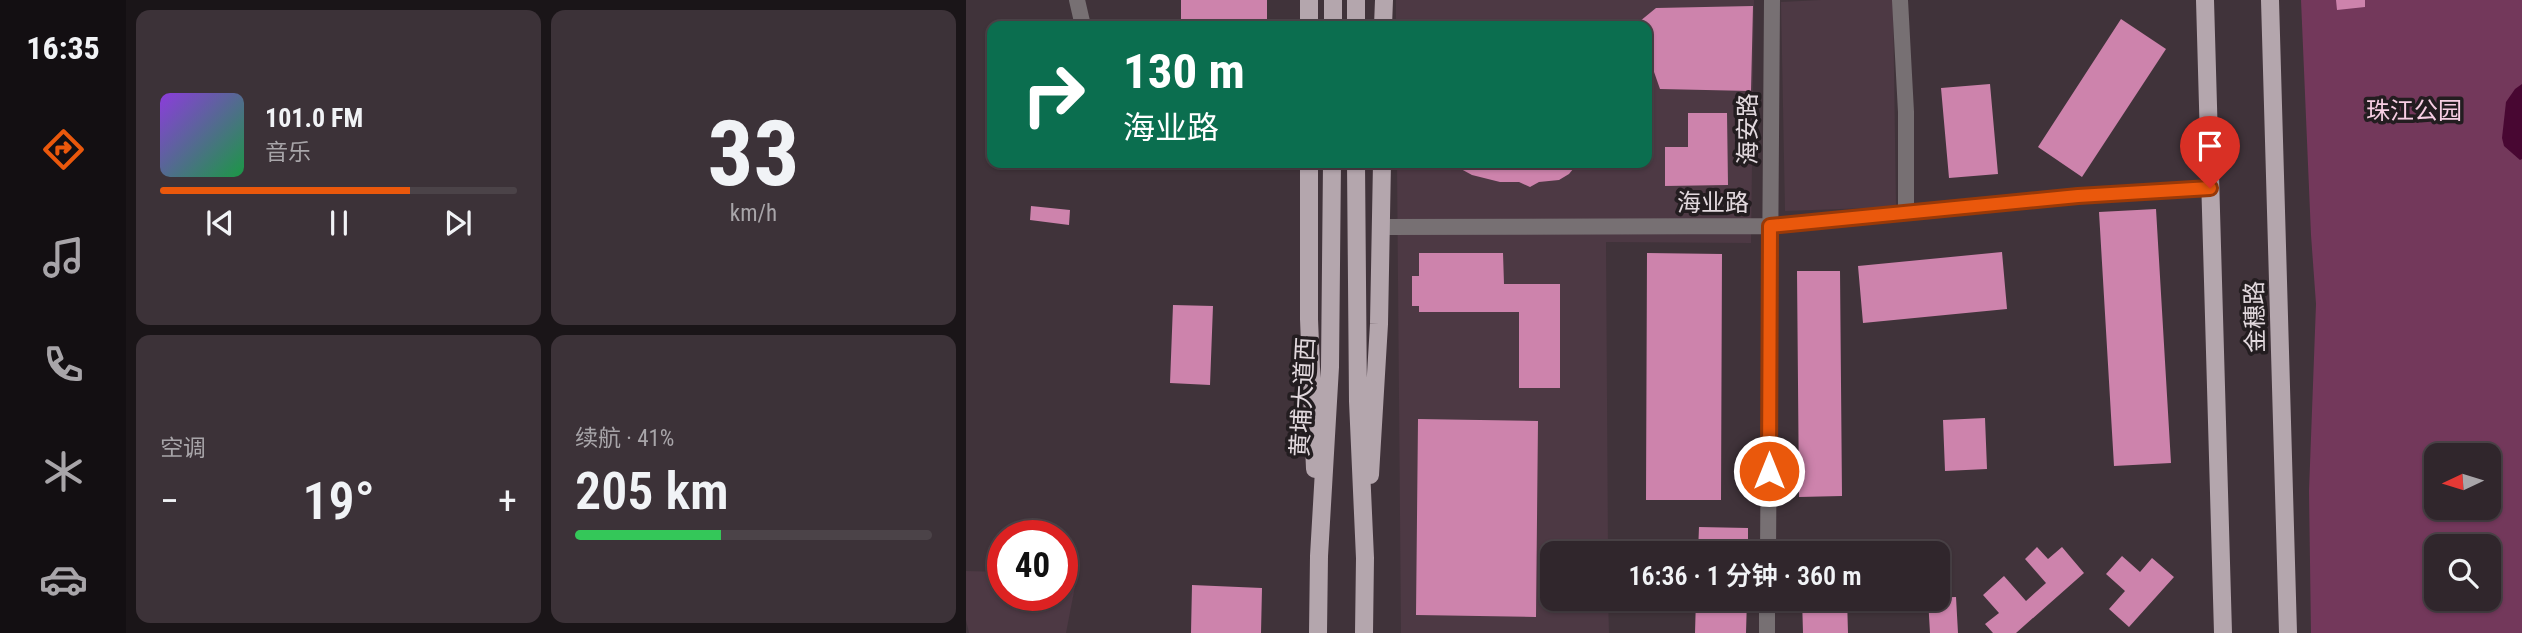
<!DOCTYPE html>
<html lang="zh">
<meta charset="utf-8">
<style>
:root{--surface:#30262c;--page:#3c3238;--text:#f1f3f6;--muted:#a8a5a9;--line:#4b4348;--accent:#ea580c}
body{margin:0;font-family:"Roboto Condensed","Noto Sans SC",sans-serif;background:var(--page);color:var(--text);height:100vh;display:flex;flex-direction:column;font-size:26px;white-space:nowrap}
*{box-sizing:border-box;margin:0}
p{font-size:23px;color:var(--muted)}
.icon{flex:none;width:38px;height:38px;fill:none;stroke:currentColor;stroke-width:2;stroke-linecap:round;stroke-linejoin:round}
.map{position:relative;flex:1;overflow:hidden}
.panel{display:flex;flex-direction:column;gap:10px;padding:10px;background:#1a1518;width:840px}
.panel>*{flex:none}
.guide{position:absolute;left:21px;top:21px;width:665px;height:147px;border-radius:14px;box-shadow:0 2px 5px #0004,0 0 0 2px var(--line);background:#0b6e4f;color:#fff;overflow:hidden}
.needle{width:46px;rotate:266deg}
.fabs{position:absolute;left:1458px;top:443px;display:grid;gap:14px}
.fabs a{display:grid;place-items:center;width:77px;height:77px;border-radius:14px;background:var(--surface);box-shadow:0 2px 5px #0004,0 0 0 2px var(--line);font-size:35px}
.speed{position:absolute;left:21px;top:520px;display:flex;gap:14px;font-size:35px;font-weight:700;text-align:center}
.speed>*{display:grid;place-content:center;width:91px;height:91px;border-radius:50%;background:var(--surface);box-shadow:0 2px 5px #0004,0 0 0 2px var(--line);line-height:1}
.speed .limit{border:10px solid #d22;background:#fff;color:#111}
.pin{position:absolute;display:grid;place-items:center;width:60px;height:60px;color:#fff;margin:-72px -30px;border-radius:50% 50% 50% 0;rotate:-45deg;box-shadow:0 0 7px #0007}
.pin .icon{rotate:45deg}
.me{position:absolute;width:77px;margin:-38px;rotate:0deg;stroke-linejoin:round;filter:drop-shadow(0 0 5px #0008)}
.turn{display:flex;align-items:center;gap:24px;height:147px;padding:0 21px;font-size:32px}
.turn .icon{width:91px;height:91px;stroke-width:2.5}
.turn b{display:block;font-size:49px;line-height:60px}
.big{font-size:52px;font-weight:600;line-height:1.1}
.panel .card{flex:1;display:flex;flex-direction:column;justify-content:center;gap:10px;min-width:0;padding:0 24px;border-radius:14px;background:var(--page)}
.panel .dial{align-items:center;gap:0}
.dial b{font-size:91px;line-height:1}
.song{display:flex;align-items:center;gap:21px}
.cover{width:84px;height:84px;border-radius:10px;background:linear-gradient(135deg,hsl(270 70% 55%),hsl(140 70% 35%))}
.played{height:7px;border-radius:4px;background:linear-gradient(90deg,var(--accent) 70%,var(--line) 70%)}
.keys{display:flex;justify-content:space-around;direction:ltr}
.heat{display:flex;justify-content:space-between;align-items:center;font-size:38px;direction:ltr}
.charge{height:10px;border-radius:5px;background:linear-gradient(90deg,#34c759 41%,var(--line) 0)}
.panel .tiles{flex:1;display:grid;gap:10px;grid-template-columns:repeat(2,1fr)}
.trip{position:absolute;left:574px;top:541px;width:410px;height:70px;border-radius:14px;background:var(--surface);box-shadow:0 2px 5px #0004,0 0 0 2px var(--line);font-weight:600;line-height:70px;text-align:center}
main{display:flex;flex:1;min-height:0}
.tab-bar{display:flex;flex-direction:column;width:126px;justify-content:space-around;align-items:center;background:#130f12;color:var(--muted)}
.tab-bar .icon{width:49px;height:49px}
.tab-bar .current{color:var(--accent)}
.tab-bar b{font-size:32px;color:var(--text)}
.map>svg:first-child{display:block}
.built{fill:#4d3944}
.green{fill:#73385b;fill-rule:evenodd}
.water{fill:#480732}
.building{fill:#cd83ac}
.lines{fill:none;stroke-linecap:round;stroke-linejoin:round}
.minor{stroke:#777073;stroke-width:16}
.major{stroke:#b4a6ad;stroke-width:18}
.route-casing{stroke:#983908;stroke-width:18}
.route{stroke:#ea580c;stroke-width:12}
.labels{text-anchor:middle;stroke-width:7;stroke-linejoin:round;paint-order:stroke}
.park-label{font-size:24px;fill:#f7cee3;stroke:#231d20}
.street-label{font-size:24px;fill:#e2d9de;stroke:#231d20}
</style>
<main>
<nav class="tab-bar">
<b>16:35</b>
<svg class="icon current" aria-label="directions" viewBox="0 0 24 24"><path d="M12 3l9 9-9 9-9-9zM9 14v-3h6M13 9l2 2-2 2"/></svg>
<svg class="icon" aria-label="music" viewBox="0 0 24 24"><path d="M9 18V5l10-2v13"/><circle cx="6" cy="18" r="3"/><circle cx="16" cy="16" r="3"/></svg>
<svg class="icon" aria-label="phone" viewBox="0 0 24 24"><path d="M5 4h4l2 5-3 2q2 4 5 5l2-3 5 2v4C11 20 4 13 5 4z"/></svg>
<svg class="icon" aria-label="climate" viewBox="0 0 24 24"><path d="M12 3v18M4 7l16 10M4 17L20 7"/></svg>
<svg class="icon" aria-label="car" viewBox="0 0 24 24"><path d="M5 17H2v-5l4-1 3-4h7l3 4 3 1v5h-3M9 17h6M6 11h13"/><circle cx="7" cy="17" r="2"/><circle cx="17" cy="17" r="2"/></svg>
</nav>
<section class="panel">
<div class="tiles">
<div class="card">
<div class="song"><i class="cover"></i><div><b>101.0 FM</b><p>音乐</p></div></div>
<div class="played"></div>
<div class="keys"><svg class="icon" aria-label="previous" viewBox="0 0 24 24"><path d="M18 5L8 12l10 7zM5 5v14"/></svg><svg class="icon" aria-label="pause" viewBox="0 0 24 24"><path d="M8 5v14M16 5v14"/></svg><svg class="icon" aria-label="next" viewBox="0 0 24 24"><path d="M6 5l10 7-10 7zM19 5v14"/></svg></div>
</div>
<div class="card dial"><b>33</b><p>km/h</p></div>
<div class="card"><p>空调</p>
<div class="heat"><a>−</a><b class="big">19°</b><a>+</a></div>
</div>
<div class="card"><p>续航 · 41%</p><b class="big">205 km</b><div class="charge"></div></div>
</div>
</section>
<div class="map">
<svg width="1556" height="633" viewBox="0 0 1556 633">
<rect width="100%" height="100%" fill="#40333a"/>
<path class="built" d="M430,0H788L785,243L640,242L642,553H586V598L642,599L643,633H435L431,163H681V26H430Z
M855,0H927L930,207L819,211L815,2Z
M0,571L37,572V595H96V575L111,576L100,633H3L0,620Z"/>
<path class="green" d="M1335,0H1556V633H1345L1343,491L1350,304L1345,235ZM1470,455H1522V508H1470ZM1470,546H1522V598H1470Z"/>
<path class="water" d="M1556,84V159L1554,160L1538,146L1536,138L1540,102L1549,89Z"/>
<path class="building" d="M215,0H301V24H215Z
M1370,0H1399V7L1371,10Z
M787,6L785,91L694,89L681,52V26H668L690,8Z
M1155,19L1200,49L1116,177L1072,147Z
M1024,84L1032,174L983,178L975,88Z
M722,113H761L762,185L699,186V147H722Z
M484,163H612L603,174L593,180L573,182L564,187L553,182H534L506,175Z
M65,206L104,210L103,225L64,220Z
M1190,209L1205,463L1148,466L1133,212Z
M1036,252L1041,309L897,323L892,266Z
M453,253H537L538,284H594V388H553V312H453V306H446V276H453Z
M681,253L756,254L755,500H680Z
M831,271H874L876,496L833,497Z
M207,305L247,306L244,385L204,383Z
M1019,418L1021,469L979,471L977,420Z
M452,419L572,421L570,617L450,615Z
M733,527L782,528V553H732Z
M1478,535L1479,546H1463V536Z
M1071,547L1082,559L1096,547L1118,573L1050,633H1027L1019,624L1033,613L1017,595L1038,576L1060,601L1080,583L1059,559Z
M1156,556L1174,572L1186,558L1208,577L1163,627L1143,609L1159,591L1140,574Z
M226,585L296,588L295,633H225Z
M990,597L992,633H964L962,598Z
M730,598H781L780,633H729Z
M836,598H881L882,633H837Z"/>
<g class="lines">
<path class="minor" d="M111,0L117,26
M934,0L940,112V212
M415,227L804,226L1112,196L1244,188
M802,553L806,0
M801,633V598"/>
<path class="major" d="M343,0V26
M390,0V26
M1239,0L1257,633
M1304,0L1322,633
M367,26V0
M417,26L418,0
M343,163V319L349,469
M390,163L392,401L399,558L398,633
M404,475L413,324L416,163
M352,633L353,556L364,367L366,163"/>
</g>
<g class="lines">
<defs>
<path id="route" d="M803,471L804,226L1112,196L1244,188"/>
</defs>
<use href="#route" class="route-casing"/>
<use href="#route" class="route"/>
</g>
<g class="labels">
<g class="park-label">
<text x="1448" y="119">珠江公园</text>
</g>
<g class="street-label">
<text transform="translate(782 129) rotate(-90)" y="8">海安路</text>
<text x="747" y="211">海业路</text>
<text transform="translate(1289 317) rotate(-91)" y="8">金穗路</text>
<text transform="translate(337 397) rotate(-87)" y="8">黄埔大道西</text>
</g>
</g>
</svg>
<div class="fabs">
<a><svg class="needle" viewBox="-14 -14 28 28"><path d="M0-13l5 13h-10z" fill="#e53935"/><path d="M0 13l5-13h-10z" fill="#a8a5a9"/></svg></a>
<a><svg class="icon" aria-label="search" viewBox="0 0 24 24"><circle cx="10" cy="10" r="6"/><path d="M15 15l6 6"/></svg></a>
</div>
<div class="speed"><div class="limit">40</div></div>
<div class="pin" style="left:1244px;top:188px;background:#d93025"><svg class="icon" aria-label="arrive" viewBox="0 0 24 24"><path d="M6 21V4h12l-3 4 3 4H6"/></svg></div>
<svg class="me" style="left:803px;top:471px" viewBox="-20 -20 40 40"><circle r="17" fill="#ea580c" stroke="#fff" stroke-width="3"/><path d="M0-11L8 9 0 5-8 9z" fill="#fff"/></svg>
<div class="trip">16:36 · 1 分钟 · 360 m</div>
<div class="guide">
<div class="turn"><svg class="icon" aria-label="right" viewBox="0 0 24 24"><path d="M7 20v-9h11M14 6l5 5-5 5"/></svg><div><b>130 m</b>海业路</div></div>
</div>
</div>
</main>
